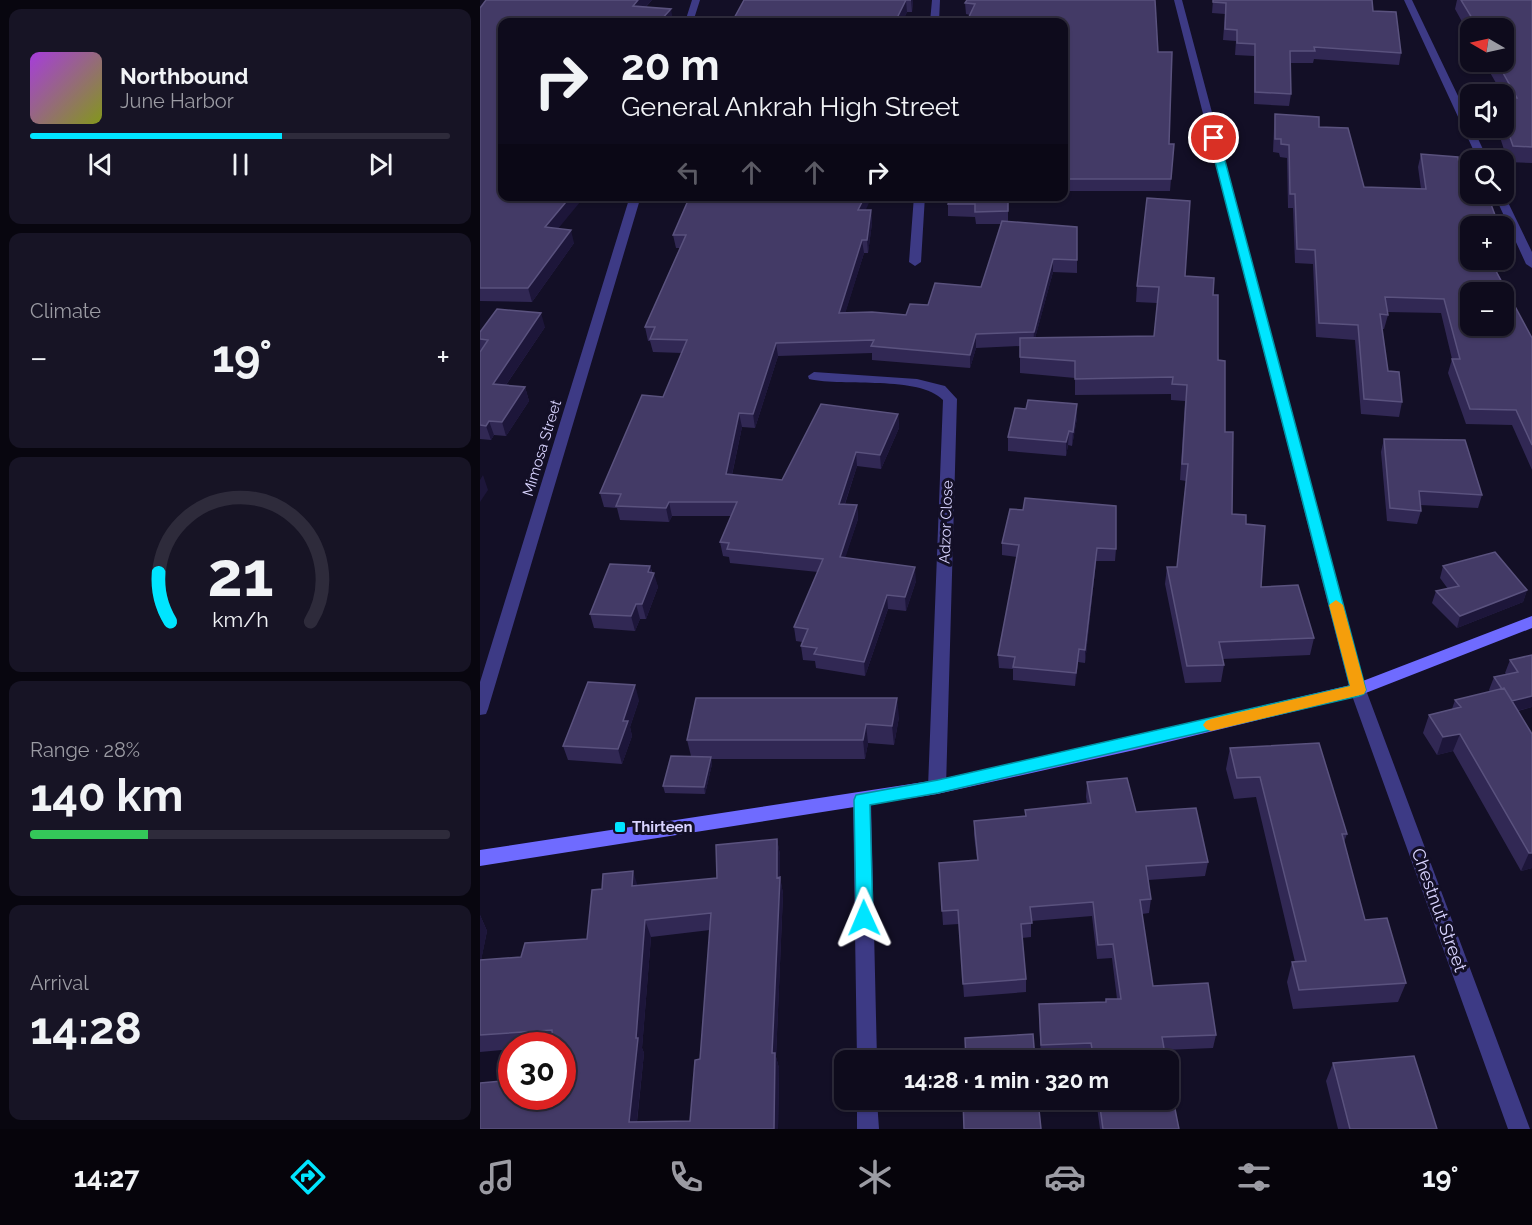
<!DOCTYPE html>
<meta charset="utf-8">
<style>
:root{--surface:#0e0b1c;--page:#171425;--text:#f1f3f6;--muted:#9b9ba3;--line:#2e2b3b;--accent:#00e5ff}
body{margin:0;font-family:Raleway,sans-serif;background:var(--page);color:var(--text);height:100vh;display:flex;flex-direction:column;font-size:22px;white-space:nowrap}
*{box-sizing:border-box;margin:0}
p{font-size:20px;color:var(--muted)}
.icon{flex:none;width:33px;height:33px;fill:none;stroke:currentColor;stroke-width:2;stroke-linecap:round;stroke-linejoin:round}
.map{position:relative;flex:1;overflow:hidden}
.details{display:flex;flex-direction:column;gap:9px;padding:9px;background:#08060f;width:480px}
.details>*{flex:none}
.top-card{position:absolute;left:18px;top:18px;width:570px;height:183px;border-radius:12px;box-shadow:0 2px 4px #0004,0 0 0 2px var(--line);background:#0e0b1c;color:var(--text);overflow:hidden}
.needle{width:39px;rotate:279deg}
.buttons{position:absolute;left:980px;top:18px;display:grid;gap:12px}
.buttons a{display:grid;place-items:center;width:54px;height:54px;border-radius:12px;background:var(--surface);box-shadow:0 2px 4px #0004,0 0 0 2px var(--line);font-size:30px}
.speed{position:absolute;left:18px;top:1032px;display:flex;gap:12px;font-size:30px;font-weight:700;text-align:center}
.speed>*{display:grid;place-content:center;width:78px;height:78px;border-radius:50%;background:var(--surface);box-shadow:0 2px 4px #0004,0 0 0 2px var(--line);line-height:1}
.speed .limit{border:9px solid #d22;background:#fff;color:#111}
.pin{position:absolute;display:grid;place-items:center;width:51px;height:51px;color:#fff;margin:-26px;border:3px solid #fff;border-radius:50%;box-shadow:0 2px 6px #0007}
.me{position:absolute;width:66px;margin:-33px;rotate:359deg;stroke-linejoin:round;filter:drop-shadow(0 0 4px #0008)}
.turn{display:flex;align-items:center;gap:21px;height:126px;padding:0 24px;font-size:27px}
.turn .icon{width:78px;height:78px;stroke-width:2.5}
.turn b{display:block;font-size:42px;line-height:51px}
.lanes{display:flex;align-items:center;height:57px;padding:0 24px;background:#0003;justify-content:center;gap:30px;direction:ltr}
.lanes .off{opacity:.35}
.big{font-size:45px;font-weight:700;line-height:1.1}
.details .widget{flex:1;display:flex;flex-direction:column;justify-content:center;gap:9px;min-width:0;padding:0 21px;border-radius:12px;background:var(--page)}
.details .dial{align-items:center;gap:0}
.dial svg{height:156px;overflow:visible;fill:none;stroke:var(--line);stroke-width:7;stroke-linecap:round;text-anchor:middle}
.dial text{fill:var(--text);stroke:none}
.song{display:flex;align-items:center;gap:18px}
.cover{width:72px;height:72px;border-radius:9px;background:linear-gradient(135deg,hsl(280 70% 55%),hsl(70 70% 35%))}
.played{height:6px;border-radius:3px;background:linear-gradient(90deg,var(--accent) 60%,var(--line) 60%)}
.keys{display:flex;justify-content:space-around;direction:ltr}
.heat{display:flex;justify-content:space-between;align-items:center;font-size:33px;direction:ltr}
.charge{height:9px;border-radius:4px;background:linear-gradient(90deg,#34c759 28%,var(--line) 0)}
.trip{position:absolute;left:354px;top:1050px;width:345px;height:60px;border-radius:12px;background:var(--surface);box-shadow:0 2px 4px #0004,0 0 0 2px var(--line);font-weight:700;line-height:60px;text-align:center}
.dock{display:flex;height:96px;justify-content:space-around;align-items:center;background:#06040b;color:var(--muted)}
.dock .icon{width:42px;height:42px}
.dock .on{color:var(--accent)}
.dock b{font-size:27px;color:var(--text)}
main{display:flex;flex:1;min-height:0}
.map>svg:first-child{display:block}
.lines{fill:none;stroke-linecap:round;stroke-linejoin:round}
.street{fill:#3d3a85;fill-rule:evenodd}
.secondary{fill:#6f6bff;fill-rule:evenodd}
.wall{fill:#312854;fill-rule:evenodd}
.shaded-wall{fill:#1d163a}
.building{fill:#433a66;stroke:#5a527e;stroke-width:1.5;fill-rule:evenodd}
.route{fill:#00e5ff;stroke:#0095a6;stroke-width:1.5}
.slow{fill:#f59e0b}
.poi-dot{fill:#00e5ff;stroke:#130f26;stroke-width:2}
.labels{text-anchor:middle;stroke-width:6;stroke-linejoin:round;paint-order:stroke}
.street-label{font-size:15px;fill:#d9d4ff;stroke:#130f26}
.poi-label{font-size:15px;font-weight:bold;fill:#d9d4ff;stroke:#130f26;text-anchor:start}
.near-street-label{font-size:18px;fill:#d9d4ff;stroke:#130f26}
</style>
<main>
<section class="details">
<div class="widget">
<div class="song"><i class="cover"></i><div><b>Northbound</b><p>June Harbor</p></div></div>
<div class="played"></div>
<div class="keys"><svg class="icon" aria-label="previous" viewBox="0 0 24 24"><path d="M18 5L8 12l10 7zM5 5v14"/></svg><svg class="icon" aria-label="pause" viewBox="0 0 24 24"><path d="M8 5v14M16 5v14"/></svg><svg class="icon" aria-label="next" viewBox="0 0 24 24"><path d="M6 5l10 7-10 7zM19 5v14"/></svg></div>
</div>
<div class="widget"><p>Climate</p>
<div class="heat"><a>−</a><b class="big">19°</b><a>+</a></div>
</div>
<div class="widget dial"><svg viewBox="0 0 100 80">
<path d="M14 69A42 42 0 1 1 86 69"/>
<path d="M14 69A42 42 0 0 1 8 44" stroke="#00e5ff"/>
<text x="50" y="56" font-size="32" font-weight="700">21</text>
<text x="50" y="72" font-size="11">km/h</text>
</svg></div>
<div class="widget"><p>Range · 28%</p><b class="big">140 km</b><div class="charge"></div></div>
<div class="widget"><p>Arrival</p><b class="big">14:28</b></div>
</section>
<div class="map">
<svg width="1052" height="1129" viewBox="0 0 1052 1129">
<rect width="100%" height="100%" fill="#130f26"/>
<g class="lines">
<path class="street" d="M212,0H220L213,22H205Z
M452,0H460L459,22H450Z
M694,0H702L886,690L1050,1129H1028L870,690Z
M924,0H932L990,121V128H993L1008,160H998Z
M1023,192L1052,252V268L1046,264L1014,194Z
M150,196H161L8,709L6,714L0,715V682Z
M434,196H445L441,262L435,266L429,262Z
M334,372L437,379L465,386L477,399L466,787L463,792L457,794L451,792L448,787L463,400C439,375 364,387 329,379L328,376Z
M382,793L388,795L391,800L397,1060H377L373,800L376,795Z
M377,1100H397L399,1129H377Z"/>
<path class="secondary" d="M1052,616V628L878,696L659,749L457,794L0,866V850L457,780L659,735L875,684Z"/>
</g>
<path class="wall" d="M172,0L166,7L193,21L191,22H22L79,229L94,243L52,302L0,301V8Z
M264,0H433L432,12H427L422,22H252Z
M487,0H675L678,52H692L689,144H694L690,191H584V22H487L490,15L486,14L485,3Z
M733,0L893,11L921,53L919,65L834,59L833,63H810L811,94L809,106L774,104V56L755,55L756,41L743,40L745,14L732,13Z
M977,0H1052V163L1028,162L1017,128H1023V97H1024L1004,62H1023V28H990V36L975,9Z
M795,114L839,127L884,187L941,189L938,167L941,154L990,260H1023V240L1029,258L1025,272H1017L1052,338V470L1032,425L986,424L968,373L972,359L961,313L907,312L908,315L904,329H902L908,371L922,402L919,417L881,414L875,340L836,337L833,264L815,263L813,208H808L807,158L800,157L799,153L793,152L794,128Z
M528,196V221L597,260V273L573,272L555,338L674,336L677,303L656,302L657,286L705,276L733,295L752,514L766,524L781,587L834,638L830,655L742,659L744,665L741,682L705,683L685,584L687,567H697L706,481L700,480L705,401L691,400V394L595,395V378L540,373V346L496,348L490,368L392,360V353L298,356L275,428L262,427L252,475L302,480L418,414L419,428L401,469L377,466L365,504L377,505L378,519L365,557L436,581L426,611L408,609L385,676L336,668L335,661L323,660L321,646L322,642L316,641L314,627L338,572L250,563L249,557L243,556L240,542L251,516H192L189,522L140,520L137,508L124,507L120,493L183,397L202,353L173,352L170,341H168L165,327L200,248H196L193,235L391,210L392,223L388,253H384L365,313L426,315L448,305L501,287L521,224H496L495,217L468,216V204Z
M65,327L26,385L45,387L49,401L26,436L14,435L11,440L0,439V332Z
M597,418L592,446L588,445L586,456L528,451V437Z
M904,439L1002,495L998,508L940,505L941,511L937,524L907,521L901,452Z
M522,543L636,549L635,561H616L605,663L598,662L595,686L533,680V669L519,668L518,655L537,557L522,555Z
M170,566L178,587L166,619H160L155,631L114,628L110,614Z
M963,566L1047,590L1043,602L977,628L952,603L956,591L968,589L960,578Z
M1052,655V707L1038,711L1052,734V868L1041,871L973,751L957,755L943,733L949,715L972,709L975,700L1010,692L1009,690L1014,677L1026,674L1025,673L1030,660Z
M159,700L150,727L152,736L142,764L88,760L83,746Z
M419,717L414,745L388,743L385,759H231L232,764L225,794L185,793L183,786L211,756L207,740Z
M750,748L867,834L864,842L885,920L926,983L918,1002L813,1009L807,982L812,962H815L776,797L754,799L746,769Z
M607,782L656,812L728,862L725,876L668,880L671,899L669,913L662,914L673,986L736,1035L733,1048L684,1050L686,1060H611L610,1057L561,1058L559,1018V1004L625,1002L637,999L632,958L617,959L612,916L551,921V937L542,938L546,979V992L484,997L479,924L463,925L459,863L497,860L494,835V821L545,816V810L607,803L606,797Z
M297,839L300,855V877L303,894L296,1057L299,1068L298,1129H0L82,1096V1046H32V1049L0,1052V915L7,931L1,960L41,957L107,939L158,886L237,878ZM230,930L220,1059L210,1121L157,1122L164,1053L162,1048L171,937Z
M853,1063L957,1129H858L846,1081Z
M616,1100H688L699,1129H620Z"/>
<path class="shaded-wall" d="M158,0H172L155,18L153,6Z
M426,0L427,12L422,22H415Z
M431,0H433L432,12Z
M191,9L193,21L191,22H179Z
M91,196H105L68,241L65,227Z
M385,196H392L380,223L378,210Z
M391,210L392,223L388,253L387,240Z
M91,230L94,243L52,302L48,288Z
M382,240L384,253L361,327L359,313Z
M573,259V272L553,346L554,332Z
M61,313L65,327L17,398L13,384Z
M496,334V348L490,368V355Z
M296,343L298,356L275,428L273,414Z
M45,387L49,401L26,436L22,422Z
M597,404V418L592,446L593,432Z
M259,413L262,427L249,488L246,474Z
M418,414L419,428L401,469L400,455Z
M9,421L14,435L11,440L6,426Z
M589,431L588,445L586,456V442Z
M376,452L377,466L360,518L359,504Z
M3,475L8,490L0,502V480Z
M189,502L192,516L189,522L186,508Z
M377,505L378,519L361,571L360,557Z
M617,548L616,561L605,663V650Z
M170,566L173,577L174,573L178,587L166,619L162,604L168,572Z
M435,567L436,581L426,611L425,597Z
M1047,590L1043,602L977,628L980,616Z
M407,595L408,609L385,676L384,662Z
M156,604L160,619L155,631L151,616Z
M599,649L598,662L595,686L596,673Z
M155,685L159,700L150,727L152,736L142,764L138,749L143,721Z
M1052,696V707L1025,714L1030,701Z
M417,698L419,717L414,745L412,726Z
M386,724L388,743L385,759L383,740Z
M980,734L973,751L957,755L963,737Z
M231,757L232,764L225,794L224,787Z
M297,839L300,855V877L303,894L296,1057L299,1068L298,1129H294L292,1053L297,878Z
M1049,853H1052V868L1041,871Z
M153,871L158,887L152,886Z
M0,915L7,931L0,966Z
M165,920L171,937L162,1048L164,1053L156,1129L149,1122Z"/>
<path class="building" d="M6,0H158L153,6L191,9L179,22H22V196H91L65,227L91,230L48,288H0V8Z
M264,0H431H426L415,22H252Z
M487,0H675L678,52H692L689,144H694L691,179H584V22H508L487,21L495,4L485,3Z
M733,0H892L893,11L916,12L921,53L834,47L835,51H810L811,94L775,92V44L757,43V30L745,29L746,3L733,2Z
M981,0H1052V147L1033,146L1023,117V97L1037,98L1017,62H1023V28H998Z
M795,114L839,117V127L868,128L884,187L946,189L941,154L978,157L984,196H1008L1019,226H990V260H1010L1052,338V445L1036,410L990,409L972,359H980L964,299L905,297L908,315L900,314L908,371L919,372L922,402L884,399L878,325L839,323L835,250L817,249L815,194H810L809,145L801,144V139H795ZM990,292H1023V326H990Z
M210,196H385L378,210H391L387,240H382L359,313L392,312L426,315L430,304L448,305L455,283L501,287L522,221L597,227V260L573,259L554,332L496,334L490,355L391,346L394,340L296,343L273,414L259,413L246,474L302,480L341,404L418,414L400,455L376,452L359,504L377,505L360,557L435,567L425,597L407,595L384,662L334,654L337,648L321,646L328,629L314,627L343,559L247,549L249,543L240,542L257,502H189L186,508L136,506L141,494L120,493L162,395L183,397L207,340L170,339L175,327H165L206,235H193Z
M471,196H528V211L495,212V204H468Z
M667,198L710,201L705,276L734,278L733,295H738V360L745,361V432H753L752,514L766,515V524L785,526L781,587L818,585L834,638L739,642L744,665L707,666L687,567H697L708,464H702L707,385L692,384L693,377L595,379V361L540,357V338L674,336L679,287L657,286Z
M1023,240L1029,258H1023Z
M17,309L61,313L13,384L45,387L22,422L9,421L6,426L0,425V352L8,340L0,339V332Z
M548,400L597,404L593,432L589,431L586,442L528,437L535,408L546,409Z
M904,439L985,440L1002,495L939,491L941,511L910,508Z
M545,498L636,506V549L617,548L605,650L599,649L596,673L533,667L535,657L518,655L539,545L522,543L530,509L543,510Z
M1015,552L1047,590L980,616L956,591L979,586L963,566Z
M130,564L170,566L168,572L174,573L162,604H156L151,616L110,614Z
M1052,655V696L1032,701L1024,688L1022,689L1014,677L1038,672L1030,660Z
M108,682L155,685L143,721H148L138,749L83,746Z
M1024,688L1052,734V853H1049L980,734L963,737L949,715L981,707L975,700Z
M216,698H417L412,726L386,724L383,740H207Z
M839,743L867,834H862L885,920L907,918L926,983L819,990L812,962L826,961L780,777L757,778L750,748Z
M191,756L231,757L224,787L183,786Z
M647,778L656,812L716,808L728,862L666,866L671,899L660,900L673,986L728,983L736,1035L682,1037L686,1060H614L611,1043L561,1045L559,1004L626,1002V999H641L633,944L618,945L613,902L550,907L552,923L541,924L546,979L483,984L478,910L462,911L459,863L498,860L494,821L546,816L545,810L611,803L607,782Z
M297,839V878L300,877L292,1053H295L294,1129H0V1083L32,1080V1096H82V1046H73L72,1030L0,1035V960L41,957L45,943L107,939L112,890L122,889L123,874L153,871L152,886L237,878L236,845ZM231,913L220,1059L215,1060L210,1121L149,1122L158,1038H156L165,920Z
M553,1034L555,1060H486L485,1038Z
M934,1056L957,1129H870L853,1063Z
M688,1074L699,1129H623L619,1100H688Z
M483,1100H558L561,1129H484Z"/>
<path class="route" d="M734,135L739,138L886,690L884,694L879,696L458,793L390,805L393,918L390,924L384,926L378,924L376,918L374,800L376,795L458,780L870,686L729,138Z"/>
<path class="slow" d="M856,600L863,605L886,690L884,694L731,731L726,729L723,725L726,721L731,719L870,686L849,605Z"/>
<rect class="poi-dot" x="134" y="821" width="12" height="12" rx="3"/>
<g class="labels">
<g class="street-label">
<text transform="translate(62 448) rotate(-73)" y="5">Mimosa Street</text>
<text transform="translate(466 522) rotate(-88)" y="5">Adzor Close</text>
</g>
<g class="poi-label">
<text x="152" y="832">Thirteen</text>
</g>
<g class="near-street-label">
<text transform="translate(959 910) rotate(70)" y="6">Chestnut Street</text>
</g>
</g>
</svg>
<div class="buttons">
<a><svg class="needle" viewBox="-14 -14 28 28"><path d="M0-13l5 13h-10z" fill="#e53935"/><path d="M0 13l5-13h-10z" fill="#9b9ba3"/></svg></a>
<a><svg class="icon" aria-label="sound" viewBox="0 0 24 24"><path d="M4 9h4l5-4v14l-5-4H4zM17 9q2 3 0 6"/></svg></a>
<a><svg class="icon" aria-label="search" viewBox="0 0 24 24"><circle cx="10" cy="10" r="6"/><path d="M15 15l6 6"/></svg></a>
<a>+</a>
<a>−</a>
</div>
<div class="speed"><div class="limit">30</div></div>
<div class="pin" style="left:734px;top:138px;background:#d93025"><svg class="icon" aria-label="arrive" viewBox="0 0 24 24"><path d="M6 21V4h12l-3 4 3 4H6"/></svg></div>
<svg class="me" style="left:384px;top:918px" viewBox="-20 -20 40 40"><path d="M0-17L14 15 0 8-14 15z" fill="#00e5ff" stroke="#fff" stroke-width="4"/></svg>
<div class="trip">14:28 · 1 min · 320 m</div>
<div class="top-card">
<div class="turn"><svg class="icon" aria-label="right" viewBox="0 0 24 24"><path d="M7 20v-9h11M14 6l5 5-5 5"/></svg><div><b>20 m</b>General Ankrah High Street</div></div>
<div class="lanes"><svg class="icon off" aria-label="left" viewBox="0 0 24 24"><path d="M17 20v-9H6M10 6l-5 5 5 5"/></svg><svg class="icon off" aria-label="ahead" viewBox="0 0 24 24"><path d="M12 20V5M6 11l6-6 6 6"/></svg><svg class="icon off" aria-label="ahead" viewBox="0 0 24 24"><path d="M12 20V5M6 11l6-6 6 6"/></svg><svg class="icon" aria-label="right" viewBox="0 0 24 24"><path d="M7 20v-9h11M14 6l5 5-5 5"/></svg></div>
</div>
</div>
</main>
<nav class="dock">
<b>14:27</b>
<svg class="icon on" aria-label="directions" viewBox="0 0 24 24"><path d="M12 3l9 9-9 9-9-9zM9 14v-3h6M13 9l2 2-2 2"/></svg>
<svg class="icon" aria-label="music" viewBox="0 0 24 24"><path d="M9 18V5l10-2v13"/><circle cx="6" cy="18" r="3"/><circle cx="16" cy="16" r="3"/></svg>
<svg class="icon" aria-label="phone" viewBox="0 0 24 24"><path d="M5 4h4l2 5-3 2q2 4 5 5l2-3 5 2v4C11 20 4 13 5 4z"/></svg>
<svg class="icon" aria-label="climate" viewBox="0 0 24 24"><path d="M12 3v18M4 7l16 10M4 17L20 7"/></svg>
<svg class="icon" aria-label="car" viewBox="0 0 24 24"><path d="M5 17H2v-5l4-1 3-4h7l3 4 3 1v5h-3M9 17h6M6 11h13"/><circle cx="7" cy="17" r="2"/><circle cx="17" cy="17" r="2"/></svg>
<svg class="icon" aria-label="filters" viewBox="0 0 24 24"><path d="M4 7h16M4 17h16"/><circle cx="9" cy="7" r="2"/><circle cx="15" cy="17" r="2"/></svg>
<b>19°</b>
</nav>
